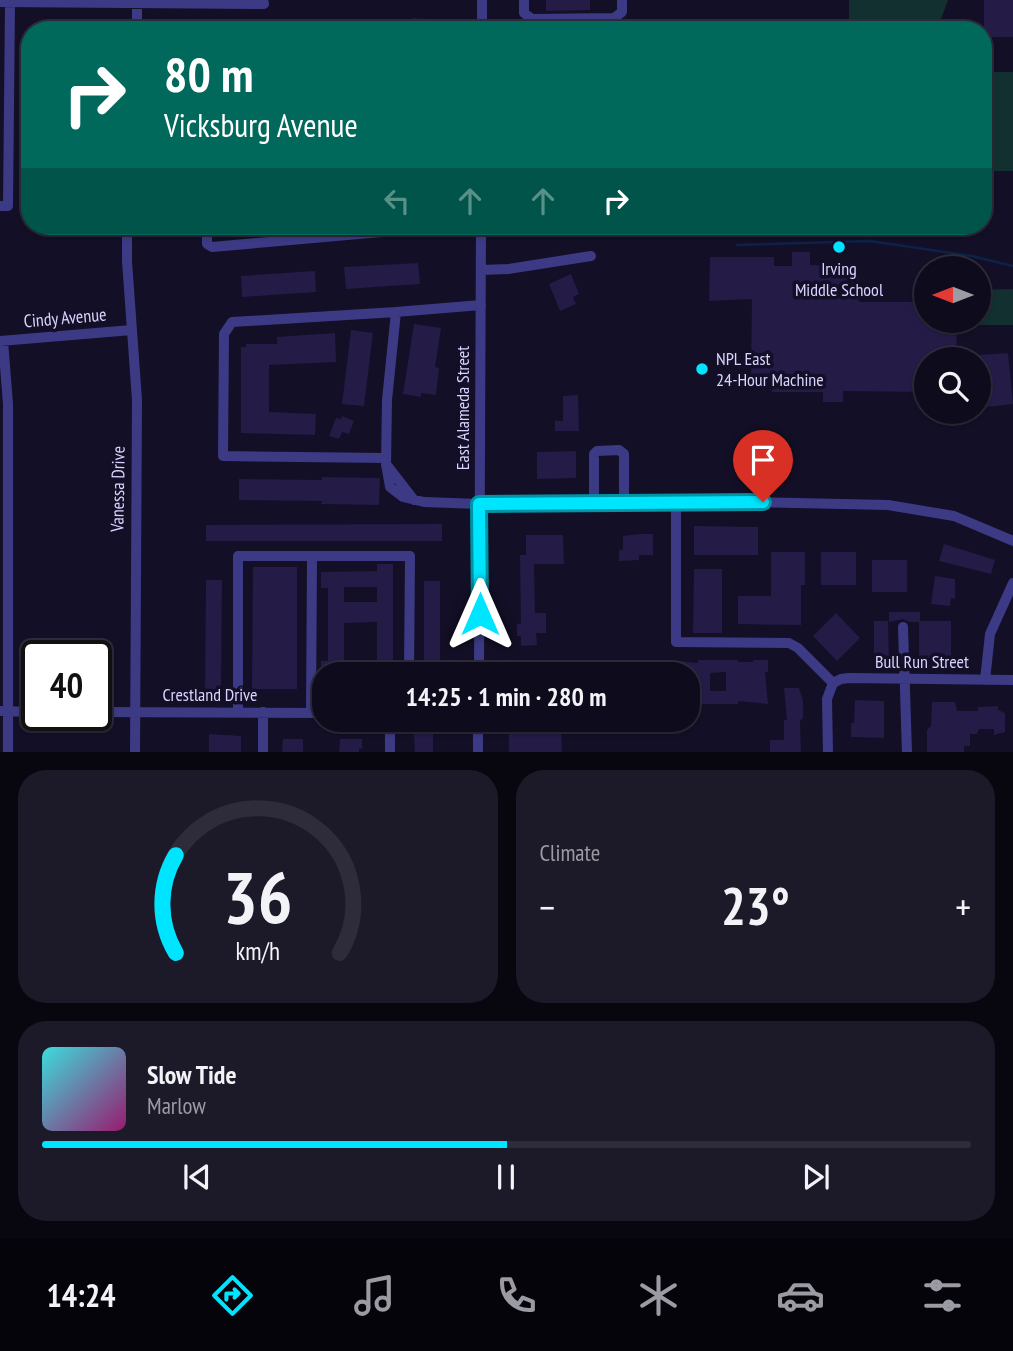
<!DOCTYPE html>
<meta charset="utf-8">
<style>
:root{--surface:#0e0b1c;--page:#1c1929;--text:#f1f3f6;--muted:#9b9ba3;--line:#2e2b3b;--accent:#00e5ff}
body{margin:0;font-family:"PT Sans Narrow",sans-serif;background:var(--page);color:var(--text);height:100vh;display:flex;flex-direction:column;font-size:26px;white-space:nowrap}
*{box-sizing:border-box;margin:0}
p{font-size:23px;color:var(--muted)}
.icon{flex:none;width:38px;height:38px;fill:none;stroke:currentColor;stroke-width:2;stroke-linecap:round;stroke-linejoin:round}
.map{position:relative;height:752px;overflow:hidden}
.sheet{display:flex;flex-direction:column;gap:18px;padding:18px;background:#08060f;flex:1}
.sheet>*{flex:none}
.top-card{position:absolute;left:21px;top:21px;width:971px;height:214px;border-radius:28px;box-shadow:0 2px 5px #0004,0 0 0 2px var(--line);background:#00695c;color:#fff;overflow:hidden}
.needle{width:46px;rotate:270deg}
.fabs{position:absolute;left:914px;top:256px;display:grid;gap:14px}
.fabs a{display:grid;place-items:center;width:77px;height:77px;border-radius:50%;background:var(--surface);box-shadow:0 2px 5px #0004,0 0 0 2px var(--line);font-size:35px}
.speed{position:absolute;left:21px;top:640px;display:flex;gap:14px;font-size:35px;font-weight:700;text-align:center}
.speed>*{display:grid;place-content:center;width:91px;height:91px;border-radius:50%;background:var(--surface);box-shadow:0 2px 5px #0004,0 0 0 2px var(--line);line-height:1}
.speed .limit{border:4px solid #111;border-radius:10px;background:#fff;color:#111}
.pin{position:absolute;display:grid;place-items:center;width:60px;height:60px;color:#fff;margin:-72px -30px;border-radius:50% 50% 50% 0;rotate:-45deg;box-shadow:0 0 7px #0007}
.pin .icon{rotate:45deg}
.me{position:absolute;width:77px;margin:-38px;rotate:0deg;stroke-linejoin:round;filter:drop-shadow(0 0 5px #0008)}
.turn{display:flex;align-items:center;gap:24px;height:147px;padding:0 28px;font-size:32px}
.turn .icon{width:91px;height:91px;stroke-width:2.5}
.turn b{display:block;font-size:49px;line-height:60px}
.lanes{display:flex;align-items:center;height:66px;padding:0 28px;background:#0003;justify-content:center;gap:35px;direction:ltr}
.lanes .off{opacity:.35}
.big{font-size:52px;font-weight:700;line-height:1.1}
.sheet .tile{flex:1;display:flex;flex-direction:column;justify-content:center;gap:10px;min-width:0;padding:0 24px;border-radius:28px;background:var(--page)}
.sheet .dial{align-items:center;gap:0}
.dial svg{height:182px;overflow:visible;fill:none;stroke:var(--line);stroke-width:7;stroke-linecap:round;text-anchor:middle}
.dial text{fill:var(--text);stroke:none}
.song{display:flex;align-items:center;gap:21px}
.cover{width:84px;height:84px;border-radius:10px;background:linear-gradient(135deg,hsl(180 70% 55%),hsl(320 70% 35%))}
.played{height:7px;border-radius:4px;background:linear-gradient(90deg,var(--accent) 50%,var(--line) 50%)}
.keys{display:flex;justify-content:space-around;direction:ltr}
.heat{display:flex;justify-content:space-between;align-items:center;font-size:38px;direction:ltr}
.sheet .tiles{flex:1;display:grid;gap:18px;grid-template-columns:1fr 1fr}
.tile:last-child{grid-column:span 2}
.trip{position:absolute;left:312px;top:662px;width:388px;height:70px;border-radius:28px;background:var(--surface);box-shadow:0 2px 5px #0004,0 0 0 2px var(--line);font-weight:700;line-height:70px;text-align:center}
.tab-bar{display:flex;height:112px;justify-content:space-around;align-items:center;background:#06040b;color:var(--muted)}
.tab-bar .icon{width:49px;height:49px}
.tab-bar .active{color:var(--accent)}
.tab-bar b{font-size:32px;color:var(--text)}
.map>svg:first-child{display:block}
.green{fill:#12302f}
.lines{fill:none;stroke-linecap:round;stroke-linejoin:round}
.stream{stroke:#0c2248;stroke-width:2.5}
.building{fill:#241b47;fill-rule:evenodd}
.minor{stroke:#3d3a85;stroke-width:10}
.route-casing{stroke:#0095a6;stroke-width:18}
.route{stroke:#00e5ff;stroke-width:12}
.poi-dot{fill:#00e5ff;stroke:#130f26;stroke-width:2.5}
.labels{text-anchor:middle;stroke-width:7;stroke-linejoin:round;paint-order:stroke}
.poi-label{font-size:18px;fill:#d9d4ff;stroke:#130f26}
.street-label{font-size:18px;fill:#d9d4ff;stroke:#130f26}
</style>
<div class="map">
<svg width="1013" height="753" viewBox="0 0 1013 753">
<rect width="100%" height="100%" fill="#130f26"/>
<path class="green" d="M849,0H948L937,30H849Z
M984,72H1013V171H984Z
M1013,289V325H978V290Z"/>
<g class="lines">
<path class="stream" d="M737,245L870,241L972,256L1013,266"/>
</g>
<path class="building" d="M546,0H590V10L546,11Z
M984,0H1013V37H984Z
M412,18L447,20V30H412Z
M215,226H299V231L215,237Z
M792,252H810V265L859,266V302H926V320H957L956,359H926V392L843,391V402H823V392H772V376H751L752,299L709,301L710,257H774V266H792Z
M418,263L420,284L346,289L344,267Z
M315,271L316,292L242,297L241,276Z
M571,274L579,294L573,297L576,304L560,311L549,284Z
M414,324L441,328L435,367L439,368L436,395L421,393V397L403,394Z
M351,330L373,333L364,406L342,404Z
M335,333L336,362L269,365V412L316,414L315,435L241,433V347H246V344H277V337Z
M1008,353L1013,404L978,408V355Z
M578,395L579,431H555V421H563V396Z
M342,416L354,421L349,434L342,432L339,439L329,436L336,418L341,419Z
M576,451V478L537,479V452Z
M322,477L380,478L379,505L321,504L322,501L239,500V479L322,480Z
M442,524V541H206V525Z
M694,526L758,527V555H694Z
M639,534H653V555H639V560L619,561V550H623V536Z
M526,535H563L564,564H534L535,613H546V633H536L537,645L521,646V636H517V624H521L520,555H526Z
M944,544L995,560L991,574L939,561Z
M771,552H805V585H801V625L738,624V596H771Z
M821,552H856V585H821Z
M872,560H907V592H872Z
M377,564H393V674H321V661H328V588H321V572L377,571ZM344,587H377V602H344ZM377,622V661H344V623Z
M253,567H297V689H252Z
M694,569H722V633H693Z
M935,576L955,579V599L951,598L950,606L931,604Z
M206,580H222L221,689H205Z
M424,581H440V674H424Z
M889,612H920V621H951V658H919V622H909L903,619L889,622Z
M836,613L860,638L837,661L813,636Z
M874,621H888L889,658H874Z
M668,660L698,663V660H738V662H753V660H768V672H765L768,704L738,701V704H699L696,691H694V674H671L668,672ZM726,672V691H710V673Z
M515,664L526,665V674H514Z
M784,688H799L803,701V718L800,721L801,753H770V740H784V720H787Z
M855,700L884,701V738L851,737V723H854Z
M932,702H955L957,711H978V707L998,706V710L1005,713V732L994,735V729H979L977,734H970V746H964V752H927V730L931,726Z
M561,729L562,753L509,752V730Z
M209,734L241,736V753H209Z
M414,734H433V753H415Z
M283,739H303V753H282Z
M340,739H362V749L359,748V753H339Z"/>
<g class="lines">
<path class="minor" d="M524,0V13L532,19L614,18L622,12V0
M0,2L264,4L263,0
M137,2V30
M482,30V0
M0,206H8L10,2
M127,226V261L137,400L135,753
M207,226V244L212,247L450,226
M481,270L508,269L591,256
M481,305L396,312L387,400L386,464L390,487L403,497L424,502L479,504L750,502L888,505L954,516L1013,541
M0,341L132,330
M3,341L8,404V753
M386,458L223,456L224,334L232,322L396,312
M386,464L414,500
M676,502V642L789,643L798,648L833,683
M594,503V454L597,451L619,450L624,454V503
M903,627L907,753
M479,667H506V674
M479,674L481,226
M985,680L990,634L1013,583
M833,683L841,679L849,678L1013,680
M0,711L37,712
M96,712L324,713
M238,712V556H410L409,674
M311,713L312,556
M390,719V753
M263,753V712
M478,753V719
M828,753L827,699L833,683"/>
</g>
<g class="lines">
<defs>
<path id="route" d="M480,614L479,504L763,502"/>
</defs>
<use href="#route" class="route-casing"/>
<use href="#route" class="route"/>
</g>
<g class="poi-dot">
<circle cx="839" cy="247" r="7"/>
<circle cx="702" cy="369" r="7"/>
</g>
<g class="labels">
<g class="poi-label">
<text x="839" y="275">Irving<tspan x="839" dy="21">Middle School</tspan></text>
<text x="716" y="365" text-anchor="start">NPL East<tspan x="716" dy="21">24-Hour Machine</tspan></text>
</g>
<g class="street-label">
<text transform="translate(65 318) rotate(-5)" y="6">Cindy Avenue</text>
<text transform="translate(463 408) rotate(-90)" y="6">East Alameda Street</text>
<text transform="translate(118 489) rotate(-89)" y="6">Vanessa Drive</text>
<text x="922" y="668">Bull Run Street</text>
<text x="210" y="701">Crestland Drive</text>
</g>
</g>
</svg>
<div class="fabs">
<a><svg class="needle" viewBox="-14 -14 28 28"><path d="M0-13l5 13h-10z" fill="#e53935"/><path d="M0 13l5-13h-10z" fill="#9b9ba3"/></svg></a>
<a><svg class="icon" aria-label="search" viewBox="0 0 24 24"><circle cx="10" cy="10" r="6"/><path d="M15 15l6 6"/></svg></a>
</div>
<div class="speed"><div class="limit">40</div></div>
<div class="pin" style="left:763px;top:502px;background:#d93025"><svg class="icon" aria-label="arrive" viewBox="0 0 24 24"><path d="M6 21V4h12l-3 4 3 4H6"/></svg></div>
<svg class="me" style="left:480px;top:614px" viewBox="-20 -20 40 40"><path d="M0-17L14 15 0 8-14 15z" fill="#00e5ff" stroke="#fff" stroke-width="4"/></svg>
<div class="trip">14:25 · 1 min · 280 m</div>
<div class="top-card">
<div class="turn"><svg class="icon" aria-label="right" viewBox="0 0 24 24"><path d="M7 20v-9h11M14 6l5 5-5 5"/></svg><div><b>80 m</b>Vicksburg Avenue</div></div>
<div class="lanes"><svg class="icon off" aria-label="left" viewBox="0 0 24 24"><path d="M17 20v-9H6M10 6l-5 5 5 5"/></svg><svg class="icon off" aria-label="ahead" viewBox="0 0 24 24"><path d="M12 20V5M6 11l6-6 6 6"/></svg><svg class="icon off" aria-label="ahead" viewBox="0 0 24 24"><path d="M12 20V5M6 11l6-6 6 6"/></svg><svg class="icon" aria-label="right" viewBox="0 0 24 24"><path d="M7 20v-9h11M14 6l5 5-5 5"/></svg></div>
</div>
</div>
<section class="sheet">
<div class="tiles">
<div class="tile dial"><svg viewBox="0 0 100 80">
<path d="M14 69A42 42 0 1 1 86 69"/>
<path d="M14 69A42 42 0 0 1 14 26" stroke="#00e5ff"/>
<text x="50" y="56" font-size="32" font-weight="700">36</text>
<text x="50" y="72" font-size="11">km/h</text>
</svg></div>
<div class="tile"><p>Climate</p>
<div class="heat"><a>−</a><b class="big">23°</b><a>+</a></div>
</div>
<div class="tile">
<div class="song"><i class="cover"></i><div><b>Slow Tide</b><p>Marlow</p></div></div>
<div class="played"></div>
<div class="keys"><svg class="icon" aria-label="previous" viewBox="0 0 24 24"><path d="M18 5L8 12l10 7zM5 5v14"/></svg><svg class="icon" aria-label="pause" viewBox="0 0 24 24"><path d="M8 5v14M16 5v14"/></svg><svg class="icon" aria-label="next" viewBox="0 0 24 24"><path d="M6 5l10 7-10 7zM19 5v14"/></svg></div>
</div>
</div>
</section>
<nav class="tab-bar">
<b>14:24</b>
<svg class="icon active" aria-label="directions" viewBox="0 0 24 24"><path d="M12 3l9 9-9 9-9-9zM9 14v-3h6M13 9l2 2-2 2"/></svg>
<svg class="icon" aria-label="music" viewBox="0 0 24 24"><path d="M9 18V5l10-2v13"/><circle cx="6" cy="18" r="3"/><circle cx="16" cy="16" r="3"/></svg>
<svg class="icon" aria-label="phone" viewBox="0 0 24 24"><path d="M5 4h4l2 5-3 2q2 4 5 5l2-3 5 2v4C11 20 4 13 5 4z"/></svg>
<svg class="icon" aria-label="climate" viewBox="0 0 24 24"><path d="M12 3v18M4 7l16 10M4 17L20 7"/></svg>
<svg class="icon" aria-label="car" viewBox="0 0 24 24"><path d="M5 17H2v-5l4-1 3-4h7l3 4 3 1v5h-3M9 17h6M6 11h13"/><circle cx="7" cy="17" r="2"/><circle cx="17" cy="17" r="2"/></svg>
<svg class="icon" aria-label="filters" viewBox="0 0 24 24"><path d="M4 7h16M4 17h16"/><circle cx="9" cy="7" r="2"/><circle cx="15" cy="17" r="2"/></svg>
</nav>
